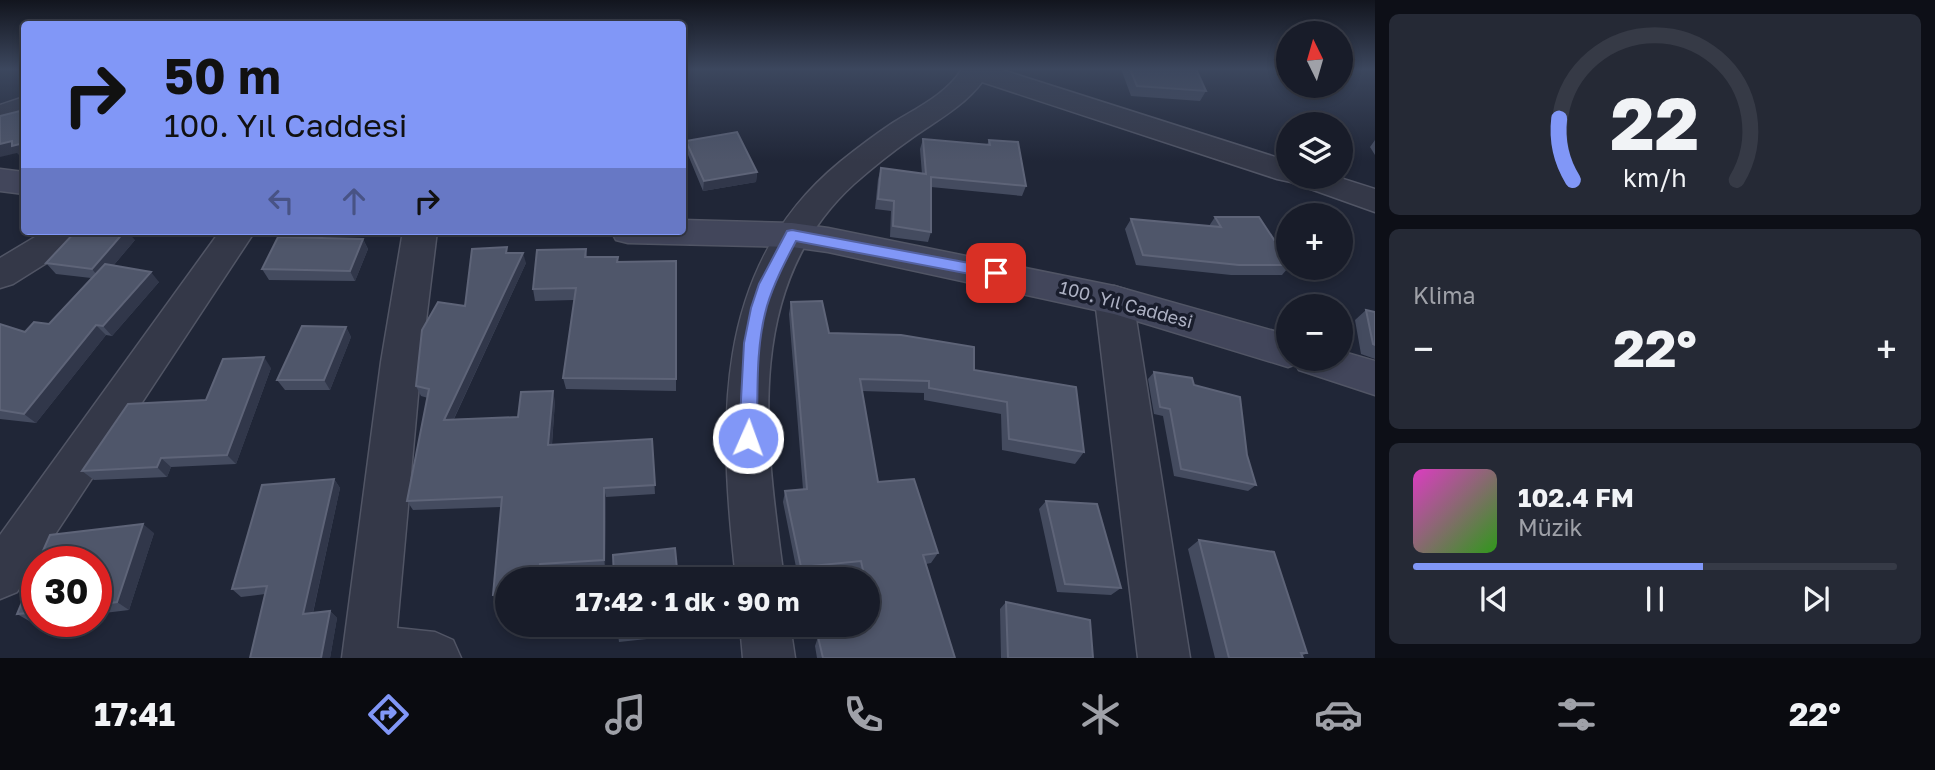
<!DOCTYPE html>
<html lang="tr">
<meta charset="utf-8">
<style>
:root{--surface:#181c29;--page:#252935;--text:#f1f3f6;--muted:#9fa1a8;--line:#363a46;--accent:#8197f7}
body{margin:0;font-family:"Golos Text",sans-serif;background:var(--page);color:var(--text);height:100vh;display:flex;flex-direction:column;font-size:26px;white-space:nowrap}
*{box-sizing:border-box;margin:0}
p{font-size:23px;color:var(--muted)}
.icon{flex:none;width:38px;height:38px;fill:none;stroke:currentColor;stroke-width:2;stroke-linecap:round;stroke-linejoin:round}
.map{position:relative;flex:1;overflow:hidden}
.side{display:flex;flex-direction:column;gap:14px;padding:14px;background:#0d0f17;width:560px}
.side>*{flex:none}
.hud{position:absolute;left:21px;top:21px;width:665px;height:214px;border-radius:7px;box-shadow:0 4px 10px #0003,0 0 0 2px var(--line);background:#8197f7;color:#111;overflow:hidden}
.needle{width:46px;rotate:355deg}
.controls{position:absolute;left:1276px;top:21px;display:grid;gap:14px}
.controls a{display:grid;place-items:center;width:77px;height:77px;border-radius:50%;background:var(--surface);box-shadow:0 4px 10px #0003,0 0 0 2px var(--line);font-size:35px}
.speed{position:absolute;left:21px;top:546px;display:flex;gap:14px;font-size:35px;font-weight:700;text-align:center}
.speed>*{display:grid;place-content:center;width:91px;height:91px;border-radius:50%;background:var(--surface);box-shadow:0 4px 10px #0003,0 0 0 2px var(--line);line-height:1}
.speed .limit{border:10px solid #d22;background:#fff;color:#111}
.pin{position:absolute;display:grid;place-items:center;width:60px;height:60px;color:#fff;margin:-30px;border-radius:14px;box-shadow:0 4px 10px #0006}
.me{position:absolute;width:77px;margin:-38px;rotate:2deg;stroke-linejoin:round;filter:drop-shadow(0 0 5px #0008)}
.turn{display:flex;align-items:center;gap:24px;height:147px;padding:0 28px;font-size:32px}
.turn .icon{width:91px;height:91px;stroke-width:2.5}
.turn b{display:block;font-size:49px;line-height:60px}
.lanes{display:flex;align-items:center;height:66px;padding:0 28px;background:#0003;justify-content:center;gap:35px;direction:ltr}
.lanes .off{opacity:.35}
.big{font-size:52px;font-weight:700;line-height:1.1}
.side .tile{flex:1;display:flex;flex-direction:column;justify-content:center;gap:10px;min-width:0;padding:0 24px;border-radius:10px;background:var(--page)}
.side .dial{align-items:center;gap:0}
.dial svg{height:182px;overflow:visible;fill:none;stroke:var(--line);stroke-width:7;stroke-linecap:round;text-anchor:middle}
.dial text{fill:var(--text);stroke:none}
.song{display:flex;align-items:center;gap:21px}
.cover{width:84px;height:84px;border-radius:10px;background:linear-gradient(135deg,hsl(310 70% 55%),hsl(110 70% 35%))}
.played{height:7px;border-radius:4px;background:linear-gradient(90deg,var(--accent) 60%,var(--line) 60%)}
.keys{display:flex;justify-content:space-around;direction:ltr}
.heat{display:flex;justify-content:space-between;align-items:center;font-size:38px;direction:ltr}
.trip{position:absolute;left:495px;top:567px;width:385px;height:70px;border-radius:35px;background:var(--surface);box-shadow:0 4px 10px #0003,0 0 0 2px var(--line);font-weight:700;line-height:70px;text-align:center}
.menu{display:flex;height:112px;justify-content:space-around;align-items:center;background:#0a0b10;color:var(--muted)}
.menu .icon{width:49px;height:49px}
.menu .on{color:var(--accent)}
.menu b{font-size:32px;color:var(--text)}
main{display:flex;flex:1;min-height:0}
.map>svg:first-child{display:block}
.lines{fill:none;stroke-linecap:round;stroke-linejoin:round}
.street-casing{stroke:#515565;stroke-width:3}
.secondary-casing{stroke:#515565;stroke-width:3}
.street{fill:#343848;fill-rule:evenodd}
.secondary{fill:#42465b;fill-rule:evenodd}
.wall{fill:#444b5f}
.shaded-wall{fill:#31374a}
.building{fill:#4f566a;stroke:#5e6478;stroke-width:2}
.route{fill:#8197f7;stroke:#5462a1;stroke-width:2}
.labels{text-anchor:middle;stroke-width:7;stroke-linejoin:round;paint-order:stroke}
.street-label{font-size:18px;fill:#aeb2c4;stroke:#191d2c}
</style>
<main>
<div class="map">
<svg width="1375" height="658" viewBox="0 0 1375 658">
<rect width="100%" height="100%" fill="#202637"/>
<g class="lines">
<defs>
<path id="street" d="M962,69H999L1288,161V177H1337L1375,189V212L1291,182L1277,179L982,82C964,106 936,121 912,138C892,152 872,168 854,184C741,287 766,444 784,579H736C719,428 710,268 840,162C856,149 873,136 891,124C915,109 947,94 962,69Z
M24,97V116L0,124V105Z
M45,231H88L83,240L13,284L0,288V258Z
M220,231H255L17,592L0,599V535Z
M403,231H437L421,362L397,628L435,632L453,640L461,658H342L381,362Z
M1114,286L1127,290L1133,300L1190,658H1138L1095,300L1101,290Z
M740,625H790L795,658H743Z"/>
<path id="secondary" d="M0,169L24,172V194L0,191Z
M682,220L792,223L828,228L1114,286L1288,335V359H1340V351L1375,361V395L1299,370L1296,364L1288,367L1114,314L828,252L792,247L628,243L616,240L611,231H682Z"/>
</defs>
<use href="#street" class="street-casing"/>
<use href="#secondary" class="secondary-casing"/>
<use href="#street" class="street"/>
<use href="#secondary" class="secondary"/>
</g>
<path class="wall" d="M1121,69H1196L1206,91L1200,101L1131,96Z
M923,139L987,145L989,140L1026,186L1022,196L931,187V232L928,242L890,237L891,211L875,209L878,179L881,168L922,174L920,149Z
M1375,140V155L1370,147Z
M686,141L757,172L756,182L703,191L686,150Z
M1215,217L1288,261V268L1282,275H1231L1136,265L1125,229L1131,219L1209,226Z
M363,239L368,249L355,281L269,280L262,269Z
M135,240L113,266L159,282L112,336L106,335L36,423L0,419V324L25,332L49,324L91,278L56,274L46,263Z
M586,249L587,257L618,262L676,261V391L566,389L563,378L574,300L535,301L533,289Z
M508,253L526,263L454,419L518,417L555,401L552,445L652,439L655,494L606,497L605,568L543,572V579H508V602L497,603L493,595L501,507L413,510L407,501L428,398L421,396L416,386L465,306Z
M791,302L829,333L974,370L1084,452L1075,464L1002,450L1001,414L924,400V393L862,391L878,482L938,553L931,563L926,564L955,658H817L815,646L818,637L831,636L830,630L832,625H868V579H859L857,571L798,577L783,502L785,491L803,489L789,314Z
M1366,310L1375,312V359L1361,354L1355,320Z
M346,327L351,337L330,390H285L277,380Z
M271,368L236,464L171,467L167,477L94,480L82,471L206,400Z
M1154,372L1194,385L1247,455L1256,485L1248,491L1174,476L1163,416L1154,414L1148,379Z
M334,479L340,488L313,613L330,611L337,618L330,658H250L265,594L241,597L232,589Z
M1046,501L1121,588L1111,595L1057,592L1039,509Z
M154,533L129,610L96,614V562Z
M1199,540L1307,653L1302,656L1303,658H1215L1188,549Z
M37,566V621L31,622L17,614Z
M1006,602L1093,658H1001L1000,609Z
M683,625L684,635L619,642L618,635Z"/>
<path class="shaded-wall" d="M12,141L24,143V156L21,157L17,153L0,157V144Z
M757,172L756,182L703,191L704,181Z
M125,231H127L135,240L101,280L92,269Z
M363,239L368,249L355,281L350,271Z
M523,253L526,263L449,429L444,420Z
M151,272L159,282L112,336L103,326Z
M96,325L106,335L36,423L24,414Z
M346,327L351,337L330,390L324,380Z
M264,357L271,368L236,464L227,455Z
M553,391L555,401L551,454L548,445Z
M161,458L171,467L167,477L157,467Z
M334,479L340,488L311,621L303,614Z
M604,488L606,497L605,568L604,560Z
M143,524L154,533L129,610L117,602Z
M540,564L543,572V579H539Z
M330,611L337,618L330,658H321Z"/>
<path class="building" d="M1130,69H1196L1206,91L1137,86Z
M24,110V143L12,146V141L0,144V116Z
M737,132L757,172L704,181L686,141Z
M923,139L990,145L989,140L1018,142L1026,186L931,177V232L893,226L894,201L878,199L881,168L926,174Z
M1215,217H1259L1288,261V265H1239L1143,255L1131,219L1221,227Z
M76,231H125L92,269L46,263Z
M278,237L363,239L350,271L262,269Z
M507,247L506,253H523L444,420L518,417L521,392L553,391L548,445L652,439L655,485L604,488V560L540,564L539,579H508V594L493,595L502,497L407,501L429,389L416,386L422,330L438,302L465,306L472,249Z
M586,249L585,257H618L617,262L676,261V379L563,378L576,288L533,289L537,250Z
M105,264L151,272L103,326L96,325L24,414L0,410V324L25,332L34,322L49,324Z
M822,301L829,333L901,335L974,347V370L1076,387L1084,452L1009,439L1007,402L929,388V381L860,379L878,482L914,479L938,553L923,555L955,658H823L818,637L837,636L835,625H868V618L874,617L868,591V579H865L861,561L801,567L785,491L807,489L791,302Z
M1366,310L1375,312V345L1373,344Z
M302,326L346,327L324,380H277Z
M264,357L227,455L161,458L157,467L82,471L128,404L206,400L223,359Z
M1154,372L1192,378L1194,385L1240,397L1247,455L1256,485L1181,469L1170,409L1160,407Z
M334,479L303,614L330,611L321,658H250L267,586L232,589L262,485Z
M1046,501L1097,504L1121,588L1065,584Z
M143,524L117,602L96,605V562H38L50,535Z
M1199,540L1274,552L1307,653H1301L1303,658H1229Z
M675,548L678,579H614L613,555Z
M37,566V612L17,614Z
M1006,602L1090,620L1093,658H1008Z
M617,625H683L684,627L618,635Z"/>
<linearGradient id="sky" x2="0" y2="1"><stop stop-color="#12151e"/><stop offset="0.43" stop-color="#3c475e"/><stop offset="1" stop-color="#3c475e" stop-opacity="0"/></linearGradient>
<rect width="1375" height="161" fill="url(#sky)"/>
<path class="route" d="M792,230L996,268L1004,273L996,279L796,241C785,262 774,283 767,306C755,348 758,395 757,438L754,444L748,446L741,444L739,438L744,343L751,308L759,284L787,231Z"/>
<g class="labels">
<g class="street-label">
<text transform="translate(1126 305) rotate(15)" y="6">100. Yıl Caddesi</text>
</g>
</g>
</svg>
<div class="controls">
<a><svg class="needle" viewBox="-14 -14 28 28"><path d="M0-13l5 13h-10z" fill="#e53935"/><path d="M0 13l5-13h-10z" fill="#9fa1a8"/></svg></a>
<a><svg class="icon" aria-label="layers" viewBox="0 0 24 24"><path d="M12 4l9 5-9 5-9-5zM3 14l9 5 9-5"/></svg></a>
<a>+</a>
<a>−</a>
</div>
<div class="speed"><div class="limit">30</div></div>
<div class="pin" style="left:996px;top:273px;background:#d93025"><svg class="icon" aria-label="arrive" viewBox="0 0 24 24"><path d="M6 21V4h12l-3 4 3 4H6"/></svg></div>
<svg class="me" style="left:748px;top:438px" viewBox="-20 -20 40 40"><circle r="17" fill="#8197f7" stroke="#fff" stroke-width="3"/><path d="M0-11L8 9 0 5-8 9z" fill="#fff"/></svg>
<div class="trip">17:42 · 1 dk · 90 m</div>
<div class="hud">
<div class="turn"><svg class="icon" aria-label="right" viewBox="0 0 24 24"><path d="M7 20v-9h11M14 6l5 5-5 5"/></svg><div><b>50 m</b>100. Yıl Caddesi</div></div>
<div class="lanes"><svg class="icon off" aria-label="left" viewBox="0 0 24 24"><path d="M17 20v-9H6M10 6l-5 5 5 5"/></svg><svg class="icon off" aria-label="ahead" viewBox="0 0 24 24"><path d="M12 20V5M6 11l6-6 6 6"/></svg><svg class="icon" aria-label="right" viewBox="0 0 24 24"><path d="M7 20v-9h11M14 6l5 5-5 5"/></svg></div>
</div>
</div>
<section class="side">
<div class="tile dial"><svg viewBox="0 0 100 80">
<path d="M14 69A42 42 0 1 1 86 69"/>
<path d="M14 69A42 42 0 0 1 8 42" stroke="#8197f7"/>
<text x="50" y="56" font-size="32" font-weight="700">22</text>
<text x="50" y="72" font-size="11">km/h</text>
</svg></div>
<div class="tile"><p>Klima</p>
<div class="heat"><a>−</a><b class="big">22°</b><a>+</a></div>
</div>
<div class="tile">
<div class="song"><i class="cover"></i><div><b>102.4 FM</b><p>Müzik</p></div></div>
<div class="played"></div>
<div class="keys"><svg class="icon" aria-label="previous" viewBox="0 0 24 24"><path d="M18 5L8 12l10 7zM5 5v14"/></svg><svg class="icon" aria-label="pause" viewBox="0 0 24 24"><path d="M8 5v14M16 5v14"/></svg><svg class="icon" aria-label="next" viewBox="0 0 24 24"><path d="M6 5l10 7-10 7zM19 5v14"/></svg></div>
</div>
</section>
</main>
<nav class="menu">
<b>17:41</b>
<svg class="icon on" aria-label="directions" viewBox="0 0 24 24"><path d="M12 3l9 9-9 9-9-9zM9 14v-3h6M13 9l2 2-2 2"/></svg>
<svg class="icon" aria-label="music" viewBox="0 0 24 24"><path d="M9 18V5l10-2v13"/><circle cx="6" cy="18" r="3"/><circle cx="16" cy="16" r="3"/></svg>
<svg class="icon" aria-label="phone" viewBox="0 0 24 24"><path d="M5 4h4l2 5-3 2q2 4 5 5l2-3 5 2v4C11 20 4 13 5 4z"/></svg>
<svg class="icon" aria-label="climate" viewBox="0 0 24 24"><path d="M12 3v18M4 7l16 10M4 17L20 7"/></svg>
<svg class="icon" aria-label="car" viewBox="0 0 24 24"><path d="M5 17H2v-5l4-1 3-4h7l3 4 3 1v5h-3M9 17h6M6 11h13"/><circle cx="7" cy="17" r="2"/><circle cx="17" cy="17" r="2"/></svg>
<svg class="icon" aria-label="filters" viewBox="0 0 24 24"><path d="M4 7h16M4 17h16"/><circle cx="9" cy="7" r="2"/><circle cx="15" cy="17" r="2"/></svg>
<b>22°</b>
</nav>
